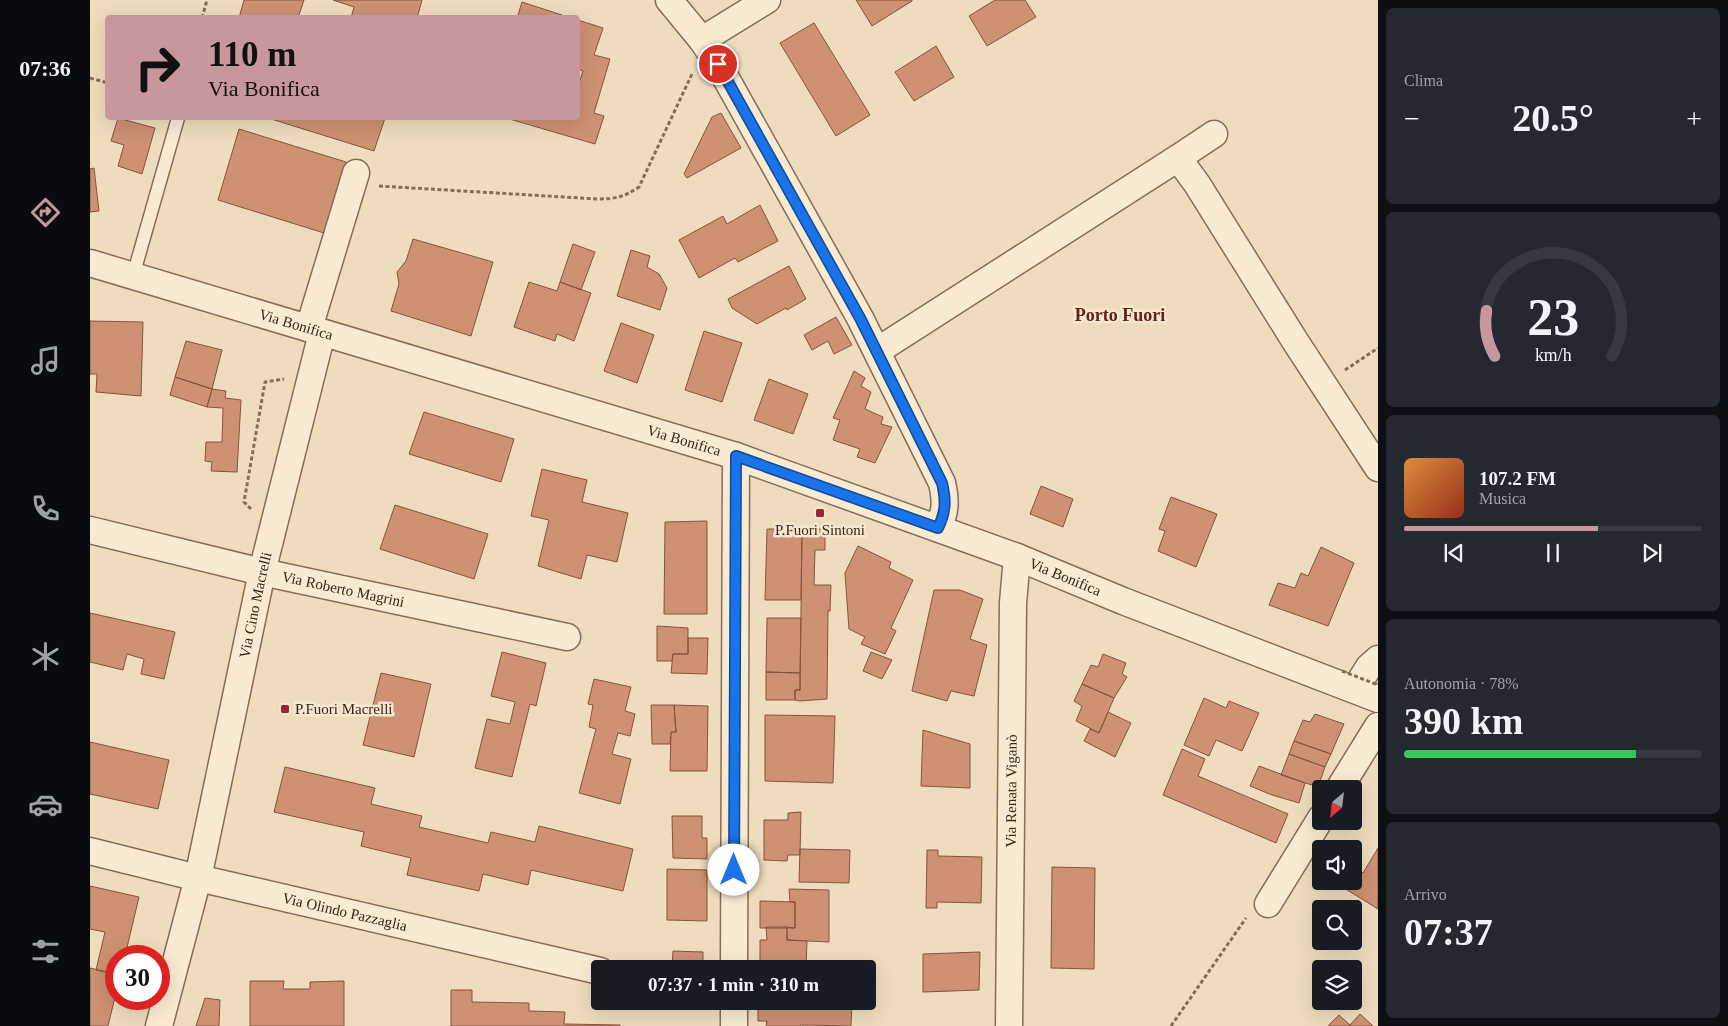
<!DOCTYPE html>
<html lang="it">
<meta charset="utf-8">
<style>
:root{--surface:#171b24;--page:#242831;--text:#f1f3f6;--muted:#9ea1a6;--line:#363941;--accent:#c8979d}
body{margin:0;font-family:Georgia,serif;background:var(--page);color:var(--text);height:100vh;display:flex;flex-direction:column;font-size:19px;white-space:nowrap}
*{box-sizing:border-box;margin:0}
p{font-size:16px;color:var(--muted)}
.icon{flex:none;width:28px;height:28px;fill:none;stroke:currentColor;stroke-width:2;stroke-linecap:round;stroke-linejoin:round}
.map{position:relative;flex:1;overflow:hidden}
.sheet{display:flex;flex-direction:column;gap:8px;padding:8px;background:#0d0f14;width:350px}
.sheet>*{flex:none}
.top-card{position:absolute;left:15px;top:15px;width:475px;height:105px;border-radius:5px;box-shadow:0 5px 20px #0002;background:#c8979d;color:#111;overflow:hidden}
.needle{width:32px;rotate:208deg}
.tools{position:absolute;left:1222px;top:780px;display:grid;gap:10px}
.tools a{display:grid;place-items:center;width:50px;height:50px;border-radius:5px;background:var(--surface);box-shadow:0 5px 20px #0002;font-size:25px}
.speed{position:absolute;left:15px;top:945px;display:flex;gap:10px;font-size:25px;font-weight:700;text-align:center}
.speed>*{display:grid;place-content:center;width:65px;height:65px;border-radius:50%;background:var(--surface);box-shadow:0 5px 20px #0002;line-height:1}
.speed .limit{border:8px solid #d22;background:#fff;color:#111}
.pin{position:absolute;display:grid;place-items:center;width:42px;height:42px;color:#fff;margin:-21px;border:2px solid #fff;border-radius:50%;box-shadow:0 1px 5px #0007}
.me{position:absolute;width:55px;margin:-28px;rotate:0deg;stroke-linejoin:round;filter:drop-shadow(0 0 4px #0008)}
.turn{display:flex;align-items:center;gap:18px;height:105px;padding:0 20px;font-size:22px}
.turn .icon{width:65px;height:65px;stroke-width:2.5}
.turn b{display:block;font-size:35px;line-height:42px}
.big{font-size:38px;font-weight:800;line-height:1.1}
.sheet .widget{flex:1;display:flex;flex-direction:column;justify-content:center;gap:8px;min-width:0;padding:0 18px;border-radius:8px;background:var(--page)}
.sheet .dial{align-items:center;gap:0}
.dial svg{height:130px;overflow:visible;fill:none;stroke:var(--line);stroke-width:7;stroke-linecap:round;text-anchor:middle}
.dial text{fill:var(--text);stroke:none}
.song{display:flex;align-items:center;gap:15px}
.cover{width:60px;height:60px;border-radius:8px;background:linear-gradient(135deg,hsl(30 70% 55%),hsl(10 70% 35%))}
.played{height:5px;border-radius:2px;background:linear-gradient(90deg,var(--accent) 65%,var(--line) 65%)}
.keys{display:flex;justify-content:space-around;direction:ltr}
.heat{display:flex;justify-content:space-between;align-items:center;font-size:28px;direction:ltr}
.charge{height:8px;border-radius:4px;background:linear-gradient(90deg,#34c759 78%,var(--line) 0)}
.trip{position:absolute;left:501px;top:960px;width:285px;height:50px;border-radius:5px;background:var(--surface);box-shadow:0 5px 20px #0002;font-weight:800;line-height:50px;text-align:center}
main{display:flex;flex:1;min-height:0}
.dock{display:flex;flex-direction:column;width:90px;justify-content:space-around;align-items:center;background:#090b0e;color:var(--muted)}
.dock .icon{width:35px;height:35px}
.dock .selected{color:var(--accent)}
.dock b{font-size:22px;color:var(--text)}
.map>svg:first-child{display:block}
.building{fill:#ce9173;stroke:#87533c}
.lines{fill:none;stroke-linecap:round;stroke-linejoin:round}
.lane-casing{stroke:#876c57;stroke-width:15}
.street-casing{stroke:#876c57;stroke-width:29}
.path{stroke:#876c57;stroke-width:3;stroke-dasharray:4 2.5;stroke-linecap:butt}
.lane{stroke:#f9ead2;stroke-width:12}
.street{stroke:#f9ead2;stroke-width:26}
.path-bridge{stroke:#876c57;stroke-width:3;stroke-dasharray:4 2.5;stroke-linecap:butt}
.route-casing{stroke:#114b97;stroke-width:12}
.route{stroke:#1a73e8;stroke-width:9}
.poi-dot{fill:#972630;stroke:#f6e7ce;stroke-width:2}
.labels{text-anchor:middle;stroke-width:5;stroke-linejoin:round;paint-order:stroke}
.street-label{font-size:15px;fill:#36261c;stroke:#f6e7ce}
.poi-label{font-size:15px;fill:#36261c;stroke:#f6e7ce}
.quarter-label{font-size:18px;font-weight:bold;fill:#64231a;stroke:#f6e7ce}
</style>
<main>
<nav class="dock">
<b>07:36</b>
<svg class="icon selected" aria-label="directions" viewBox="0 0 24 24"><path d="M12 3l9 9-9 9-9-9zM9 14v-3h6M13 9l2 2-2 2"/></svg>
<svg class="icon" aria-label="music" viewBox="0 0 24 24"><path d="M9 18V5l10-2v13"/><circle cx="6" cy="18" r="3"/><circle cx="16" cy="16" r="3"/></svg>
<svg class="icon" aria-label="phone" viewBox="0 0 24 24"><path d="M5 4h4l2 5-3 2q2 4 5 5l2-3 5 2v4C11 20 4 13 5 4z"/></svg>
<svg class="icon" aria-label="climate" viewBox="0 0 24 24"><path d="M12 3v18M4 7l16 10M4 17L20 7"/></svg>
<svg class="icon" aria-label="car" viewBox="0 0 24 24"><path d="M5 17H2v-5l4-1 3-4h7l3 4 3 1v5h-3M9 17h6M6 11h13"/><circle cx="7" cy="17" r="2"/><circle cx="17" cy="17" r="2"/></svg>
<svg class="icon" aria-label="filters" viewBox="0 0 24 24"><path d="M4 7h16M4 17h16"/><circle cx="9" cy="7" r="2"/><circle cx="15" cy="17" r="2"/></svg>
</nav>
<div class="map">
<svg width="1288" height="1026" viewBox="0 0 1288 1026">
<rect width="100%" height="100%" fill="#efdcbe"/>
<path class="building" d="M154,0H214L208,18H149Z
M243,0H332L327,18H261L264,7Z
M766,0H822V1L782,26Z
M905,0H935L946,17L897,46L879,16Z
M432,2L481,18H427Z
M488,20L513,28L504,55L520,59L504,113L514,116L505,144L416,118H488V86L493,71L488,69Z
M724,23L780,115L746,136L690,43Z
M846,46L864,77L824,101L805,72Z
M631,113L651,148L597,178L594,174L622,117Z
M28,118L65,128L52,174L28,166L34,145L21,141Z
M178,118H295L284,151Z
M149,129L256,162L234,233L128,200Z
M4,168L9,211L0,212V169Z
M670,205L688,241L648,262L645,258L609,278L589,240L633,216L637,224Z
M323,239L403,262L381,336L301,311L309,284L307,272L316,261Z
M483,244L505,252L491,290L470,282Z
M541,250L560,256L557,267L569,274L577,288L570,310L527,296Z
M699,266L716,299L697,310L696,308L667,324L642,308L638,299Z
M439,282L467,291L470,282L501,293L484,341L467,334L465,341L424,327Z
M746,317L762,345L744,354L738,341L722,350L714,335Z
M0,321L53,322L51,396L6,392L7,374H0Z
M531,323L564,335L547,383L514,371Z
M614,331L652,343L632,402L595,390Z
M96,341L132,350L122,389L85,377Z
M764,371L775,378L771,386L781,392L775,409L793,417L791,424L802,427L785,463L767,457L770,449L743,440L750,420L743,418Z
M85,377L122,389L117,407L80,395Z
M679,379L718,394L703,434L664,420Z
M122,389L136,391L135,398L151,400L147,472L121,471L122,462L115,461L116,442H132L133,408L117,407Z
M334,412L424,439L411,482L319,454Z
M452,469L497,480L492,502L538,513L527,562L497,555L491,579L448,566L459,520L441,516Z
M951,486L983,499L973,527L940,514Z
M1081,497L1127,514L1106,567L1068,551L1075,531L1069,529Z
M305,505L398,534L384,579L290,549Z
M617,521V614H574L575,522Z
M677,529H712L711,600H675Z
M712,529H735V550H725L724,585H741L740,611H738L737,699L710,701L705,700V690H710Z
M768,546L801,562L799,568L823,580L801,628L806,631L795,654L771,644L775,637L759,629L755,573Z
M1231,547L1264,563L1238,626L1179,605L1188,583L1205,588L1211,573L1218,576Z
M844,590H870L893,599L880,639L897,645L884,696L861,691L857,701L822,691Z
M0,613L85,632L74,679L51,674L54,659L37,654L33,670L0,662Z
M677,618H711L710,673L676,672Z
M567,626L598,628V654H583L582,661H567Z
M598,638H618L617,674L581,673L583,654H598Z
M412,652L456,663L446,706L440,704L422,777L385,768L397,719L420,724L425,702L401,696Z
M781,652L802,660L792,679L773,671Z
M1013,654L1036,663L1032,674L1037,677L1024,698L992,684L1001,665L1008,667Z
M676,672L710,673V690H705V700H676Z
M291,673L341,684L324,757L273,745Z
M504,679L541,687L535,711L545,714L540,736L528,733L522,754L541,759L530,804L489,793L506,729L499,727L503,705L498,704Z
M992,684L1024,698L1009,733L986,721L992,706L984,701Z
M1114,698L1136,708L1139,701L1169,713L1152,751L1126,740L1119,756L1094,745Z
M561,705H584L586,732H581L580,744H562Z
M584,705L618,706L617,771H580L581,732H586Z
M1018,712L1041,723L1025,757L994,741L1000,729L1009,733Z
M1225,714L1254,724L1241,754L1204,741L1213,720L1220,722Z
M675,715L745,716L743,783L675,781Z
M833,730L880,744V788L831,786Z
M1204,741L1241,754L1235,767L1199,754Z
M0,742L79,760L68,809L0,794Z
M1092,749L1115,759L1108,776L1198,814L1186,843L1073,795Z
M1199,754L1235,767L1228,787L1191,775Z
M1169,766L1215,783L1209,803L1182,795L1160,786Z
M195,767L285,788L281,804L332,816L329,827L398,843L401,832L445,842L449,826L543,849L533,891L441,870L438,885L393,874L389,891L317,875L321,858L271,846L274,832L184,812Z
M711,812L710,855H698L697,861L674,860V820H698V813Z
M582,816H612V838H617V859L583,858Z
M1288,848V909L1254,888L1258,881H1264V873L1266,869L1273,873Z
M710,849L760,850L759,883L709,882Z
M837,850H848V856L892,857L891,903L847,902V908H836Z
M962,867L1005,868L1004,969L961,968Z
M577,869L617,870V921L577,920Z
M0,886L49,897L35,956H26V974L6,970L15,932L0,929Z
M699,889L739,890V942L697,940V927L705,928V902H700Z
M670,901L705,902V928H670Z
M676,927H697V940L717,941L716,969H670V940H677Z
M583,951L613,952V969H582Z
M890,952L889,990L833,992V954Z
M0,968L26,974V993L18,1026H0Z
M160,981H194L193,989H220V982L254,981V1026H160Z
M361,990H382V1002L439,1003V1011L475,1012L474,1024L530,1025V1026H361Z
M115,998L130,1000L129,1026H106Z
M668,1001H762L761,1026L711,1025L710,1026H676L677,1021H668Z
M1270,1014L1283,1026H1238L1249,1015L1260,1025Z"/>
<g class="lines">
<defs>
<path id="lane" d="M43,276L88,118"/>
<g id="street">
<path d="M579,0L612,40L628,64L770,318L852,483C856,500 856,512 848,528"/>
<path d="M612,40L677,0"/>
<path d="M1088,158L1124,134"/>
<path id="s1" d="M0,263L646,456L927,557L1033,601L1288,699"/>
<path d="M219,328L266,173"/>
<path d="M787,351L1088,158L1107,184L1205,341L1288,468"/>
<path id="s2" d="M0,530L172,572L477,637"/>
<path d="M1265,689L1279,667L1288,659"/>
<path d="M1249,789L1288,726"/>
<path id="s3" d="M0,851L108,878L510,971"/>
<path d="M1178,904L1231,818"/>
<path d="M644,969L646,456"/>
<path id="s4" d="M69,1026L108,878L172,572L232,333"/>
<path d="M644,1026V1001"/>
<path id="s5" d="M919,1026L923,603L927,557"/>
</g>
</defs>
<use href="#lane" class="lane-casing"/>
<use href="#street" class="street-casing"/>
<path class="path" d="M112,18L117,0
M0,78L18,83
M289,186L507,199C525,199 534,197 549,187L602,74
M1255,370L1288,348
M161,509L154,502L175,382L194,379
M1081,1026L1156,918"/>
<use href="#lane" class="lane"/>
<use href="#street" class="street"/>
<path class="path-bridge" d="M1252,671L1288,685"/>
</g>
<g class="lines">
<defs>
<path id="route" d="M628,64L770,318L852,483C856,500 856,512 848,528L646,456L644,870"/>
</defs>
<use href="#route" class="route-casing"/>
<use href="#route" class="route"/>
</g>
<g class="poi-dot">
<rect x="725" y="508" width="10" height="10" rx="2.5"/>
<rect x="190" y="704" width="10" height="10" rx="2.5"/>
</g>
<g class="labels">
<g class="street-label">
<text dy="5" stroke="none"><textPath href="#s1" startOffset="215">Via Bonifica</textPath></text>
<text dy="5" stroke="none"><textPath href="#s1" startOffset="620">Via Bonifica</textPath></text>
<text dy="5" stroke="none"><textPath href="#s1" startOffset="1025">Via Bonifica</textPath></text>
<text dy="5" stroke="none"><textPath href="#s2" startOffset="260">Via Roberto Magrini</textPath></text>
<text dy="5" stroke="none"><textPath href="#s4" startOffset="432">Via Cino Macrelli</textPath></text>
<text dy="5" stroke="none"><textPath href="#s5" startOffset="235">Via Renata Viganò</textPath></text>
<text dy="5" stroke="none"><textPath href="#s3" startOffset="262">Via Olindo Pazzaglia</textPath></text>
</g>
<g class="poi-label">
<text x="730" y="535">P.Fuori Sintoni</text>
<text x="205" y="714" text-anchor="start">P.Fuori Macrelli</text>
</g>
<g class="quarter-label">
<text x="1030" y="321">Porto Fuori</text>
</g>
</g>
</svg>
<div class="tools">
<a><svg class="needle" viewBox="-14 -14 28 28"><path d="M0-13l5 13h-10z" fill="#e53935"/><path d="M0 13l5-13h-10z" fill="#9ea1a6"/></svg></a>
<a><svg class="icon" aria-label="sound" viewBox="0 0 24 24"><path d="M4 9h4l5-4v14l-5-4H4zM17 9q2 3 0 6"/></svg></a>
<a><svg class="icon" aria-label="search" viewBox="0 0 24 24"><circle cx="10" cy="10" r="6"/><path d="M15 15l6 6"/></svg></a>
<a><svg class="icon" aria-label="layers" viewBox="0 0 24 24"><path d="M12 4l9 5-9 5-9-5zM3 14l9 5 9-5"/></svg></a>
</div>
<div class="speed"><div class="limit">30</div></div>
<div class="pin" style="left:628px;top:64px;background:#d93025"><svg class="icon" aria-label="arrive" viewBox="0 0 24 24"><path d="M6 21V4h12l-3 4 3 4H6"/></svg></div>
<svg class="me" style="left:644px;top:870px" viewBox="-20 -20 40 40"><circle r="19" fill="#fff"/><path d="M0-13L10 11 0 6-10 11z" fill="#1a73e8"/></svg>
<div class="trip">07:37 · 1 min · 310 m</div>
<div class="top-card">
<div class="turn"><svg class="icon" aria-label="right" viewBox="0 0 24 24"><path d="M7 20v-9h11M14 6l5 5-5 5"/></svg><div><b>110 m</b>Via Bonifica</div></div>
</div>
</div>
<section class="sheet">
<div class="widget"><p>Clima</p>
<div class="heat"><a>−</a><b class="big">20.5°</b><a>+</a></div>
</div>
<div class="widget dial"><svg viewBox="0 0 100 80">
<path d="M14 69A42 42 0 1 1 86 69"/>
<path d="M14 69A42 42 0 0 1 9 41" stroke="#c8979d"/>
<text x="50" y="56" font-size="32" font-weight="700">23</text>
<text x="50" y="72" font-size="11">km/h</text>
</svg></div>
<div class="widget">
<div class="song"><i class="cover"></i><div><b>107.2 FM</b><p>Musica</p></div></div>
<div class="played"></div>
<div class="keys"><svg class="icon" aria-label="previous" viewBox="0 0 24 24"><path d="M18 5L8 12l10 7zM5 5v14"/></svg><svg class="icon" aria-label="pause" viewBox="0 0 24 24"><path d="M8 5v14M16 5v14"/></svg><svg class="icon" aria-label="next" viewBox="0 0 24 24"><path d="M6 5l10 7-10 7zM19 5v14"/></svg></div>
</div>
<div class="widget"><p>Autonomia · 78%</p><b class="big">390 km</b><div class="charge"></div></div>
<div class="widget"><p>Arrivo</p><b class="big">07:37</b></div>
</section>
</main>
